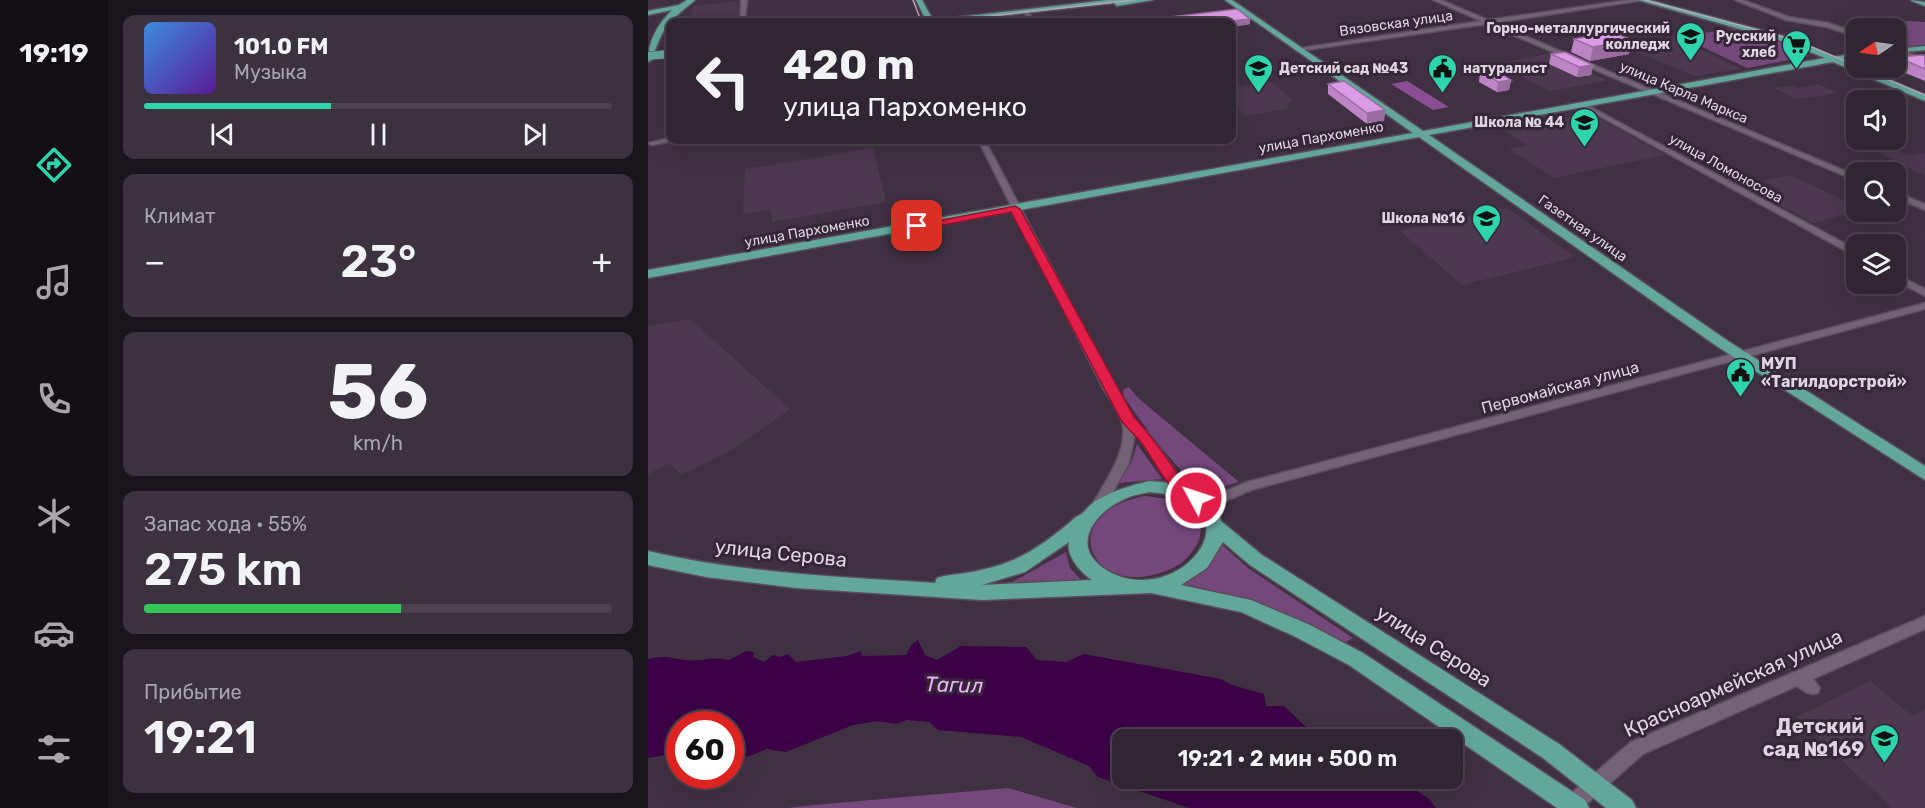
<!DOCTYPE html>
<html lang="ru">
<meta charset="utf-8">
<style>
:root{--surface:#302532;--page:#3c313e;--text:#f1f3f6;--muted:#a8a5ac;--line:#4b424d;--accent:#2ed4ab}
body{margin:0;font-family:Rubik,sans-serif;background:var(--page);color:var(--text);height:100vh;display:flex;flex-direction:column;font-size:22px;white-space:nowrap}
*{box-sizing:border-box;margin:0}
p{font-size:20px;color:var(--muted)}
.icon{flex:none;width:33px;height:33px;fill:none;stroke:currentColor;stroke-width:2;stroke-linecap:round;stroke-linejoin:round}
.map{position:relative;flex:1;overflow:hidden}
.side{display:flex;flex-direction:column;gap:15px;padding:15px;background:#1a141c;width:540px}
.side>*{flex:none}
.guide{position:absolute;left:18px;top:18px;width:570px;height:126px;border-radius:12px;box-shadow:0 6px 24px #0002,0 0 0 2px var(--line);background:#302532;color:var(--text);overflow:hidden}
.needle{width:39px;rotate:257deg}
.fabs{position:absolute;left:1198px;top:18px;display:grid;gap:12px}
.fabs a{display:grid;place-items:center;width:60px;height:60px;border-radius:12px;background:var(--surface);box-shadow:0 6px 24px #0002,0 0 0 2px var(--line);font-size:30px}
.speed{position:absolute;left:18px;top:711px;display:flex;gap:12px;font-size:30px;font-weight:700;text-align:center}
.speed>*{display:grid;place-content:center;width:78px;height:78px;border-radius:50%;background:var(--surface);box-shadow:0 6px 24px #0002,0 0 0 2px var(--line);line-height:1}
.speed .limit{border:9px solid #d22;background:#fff;color:#111}
.pin{position:absolute;display:grid;place-items:center;width:51px;height:51px;color:#fff;margin:-26px;border-radius:12px;box-shadow:0 3px 9px #0006}
.me{position:absolute;width:66px;margin:-33px;rotate:310deg;stroke-linejoin:round;filter:drop-shadow(0 0 4px #0008)}
.turn{display:flex;align-items:center;gap:21px;height:126px;padding:0 18px;font-size:27px}
.turn .icon{width:78px;height:78px;stroke-width:2.5}
.turn b{display:block;font-size:42px;line-height:51px}
.big{font-size:45px;font-weight:600;line-height:1.1}
.side .tile{flex:1;display:flex;flex-direction:column;justify-content:center;gap:9px;min-width:0;padding:0 21px;border-radius:12px;background:var(--page)}
.side .dial{align-items:center;gap:0}
.dial b{font-size:78px;line-height:1}
.song{display:flex;align-items:center;gap:18px}
.cover{width:72px;height:72px;border-radius:9px;background:linear-gradient(135deg,hsl(210 70% 55%),hsl(270 70% 35%))}
.played{height:6px;border-radius:3px;background:linear-gradient(90deg,var(--accent) 40%,var(--line) 40%)}
.keys{display:flex;justify-content:space-around;direction:ltr}
.heat{display:flex;justify-content:space-between;align-items:center;font-size:33px;direction:ltr}
.charge{height:9px;border-radius:4px;background:linear-gradient(90deg,#34c759 55%,var(--line) 0)}
.trip{position:absolute;left:464px;top:729px;width:351px;height:60px;border-radius:12px;background:var(--surface);box-shadow:0 6px 24px #0002,0 0 0 2px var(--line);font-weight:600;line-height:60px;text-align:center}
main{display:flex;flex:1;min-height:0}
.tab-bar{display:flex;flex-direction:column;width:108px;justify-content:space-around;align-items:center;background:#130f14;color:var(--muted)}
.tab-bar .icon{width:42px;height:42px}
.tab-bar .active{color:var(--accent)}
.tab-bar b{font-size:27px;color:var(--text)}
.map>svg:first-child{display:block}
.built{fill:#4c384f}
.green{fill:#75487c}
.forest{fill:#8a4e94}
.water{fill:#3c0046}
.lines{fill:none;stroke-linecap:round;stroke-linejoin:round}
.minor-casing{stroke:#5a4d5c;stroke-width:3}
.major-casing{stroke:#5a4d5c;stroke-width:3}
.minor{fill:#746276;fill-rule:evenodd}
.major{fill:#62a799;fill-rule:evenodd}
.tram{stroke:#b2a7b4;stroke-width:1.5}
.major-bridge-casing{stroke:#5a4d5c;stroke-width:9;stroke-linecap:butt}
.major-bridge{stroke:#62a799;stroke-width:8}
.wall{fill:#bd85c6}
.shaded-wall{fill:#9a6ca1}
.building{fill:#dc9be6;stroke:#9a6ca1;stroke-width:1.5}
.route{fill:#e11d48;stroke:#92132f;stroke-width:1.5}
.labels{text-anchor:middle;stroke-width:6;stroke-linejoin:round;paint-order:stroke}
.far-street-label{font-size:14px;fill:#dfd5e0;stroke:#352738}
.far-poi-label{font-size:14px;font-weight:bold;fill:#dfd5e0;stroke:#352738;text-anchor:end}
.poi-label{font-size:16px;font-weight:bold;fill:#dfd5e0;stroke:#352738;text-anchor:start}
.street-label{font-size:16px;fill:#dfd5e0;stroke:#352738}
.near-street-label{font-size:20px;fill:#dfd5e0;stroke:#352738}
.near-poi-label{font-size:20px;font-weight:bold;fill:#dfd5e0;stroke:#352738;text-anchor:end}
.near-water-label{font-size:21px;font-style:italic;fill:#f0aefa;stroke:#352738}
</style>
<main>
<nav class="tab-bar">
<b>19:19</b>
<svg class="icon active" aria-label="directions" viewBox="0 0 24 24"><path d="M12 3l9 9-9 9-9-9zM9 14v-3h6M13 9l2 2-2 2"/></svg>
<svg class="icon" aria-label="music" viewBox="0 0 24 24"><path d="M9 18V5l10-2v13"/><circle cx="6" cy="18" r="3"/><circle cx="16" cy="16" r="3"/></svg>
<svg class="icon" aria-label="phone" viewBox="0 0 24 24"><path d="M5 4h4l2 5-3 2q2 4 5 5l2-3 5 2v4C11 20 4 13 5 4z"/></svg>
<svg class="icon" aria-label="climate" viewBox="0 0 24 24"><path d="M12 3v18M4 7l16 10M4 17L20 7"/></svg>
<svg class="icon" aria-label="car" viewBox="0 0 24 24"><path d="M5 17H2v-5l4-1 3-4h7l3 4 3 1v5h-3M9 17h6M6 11h13"/><circle cx="7" cy="17" r="2"/><circle cx="17" cy="17" r="2"/></svg>
<svg class="icon" aria-label="filters" viewBox="0 0 24 24"><path d="M4 7h16M4 17h16"/><circle cx="9" cy="7" r="2"/><circle cx="15" cy="17" r="2"/></svg>
</nav>
<section class="side">
<div class="tile">
<div class="song"><i class="cover"></i><div><b>101.0 FM</b><p>Музыка</p></div></div>
<div class="played"></div>
<div class="keys"><svg class="icon" aria-label="previous" viewBox="0 0 24 24"><path d="M18 5L8 12l10 7zM5 5v14"/></svg><svg class="icon" aria-label="pause" viewBox="0 0 24 24"><path d="M8 5v14M16 5v14"/></svg><svg class="icon" aria-label="next" viewBox="0 0 24 24"><path d="M6 5l10 7-10 7zM19 5v14"/></svg></div>
</div>
<div class="tile"><p>Климат</p>
<div class="heat"><a>−</a><b class="big">23°</b><a>+</a></div>
</div>
<div class="tile dial"><b>56</b><p>km/h</p></div>
<div class="tile"><p>Запас хода · 55%</p><b class="big">275 km</b><div class="charge"></div></div>
<div class="tile"><p>Прибытие</p><b class="big">19:21</b></div>
</section>
<div class="map">
<svg width="1277" height="808" viewBox="0 0 1277 808">
<rect width="100%" height="100%" fill="#403142"/>
<path class="built" d="M90,1V19L41,22L45,6Z
M1026,37L1093,69L1046,76L969,44Z
M899,54L960,81L901,91L848,64Z
M621,81L644,99L639,105L642,108L597,116L584,104V87Z
M1170,84L1191,93L1148,99L1126,88L1144,86L1150,88Z
M931,115L950,118L1017,155L906,178L861,149L879,145L854,129Z
M225,148L238,202L124,222L123,209L95,214L97,169Z
M1245,150L1260,155L1277,153V176L1230,152Z
M1143,175L1209,207V211L1165,223L1115,196L1134,190L1115,181Z
M859,208L927,257L814,285L752,231L836,213L842,217L851,215L846,211Z
M42,319L142,409L87,448L33,475L22,463L0,474V326Z
M1222,681L1264,716L1277,709V808H1244L1148,717Z"/>
<path class="green" d="M1261,21L1277,22V46L1259,48L1248,44V28L1209,29L1203,26Z
M1087,29L1137,43L1134,44L1162,56L1099,68L1031,36Z
M481,387L490,398L591,482C580,485 566,491 555,486C532,478 491,418 476,397L475,390Z
M489,444L514,479L471,483L483,463Z
M496,496C525,497 572,515 544,552C537,562 527,568 515,572C444,598 404,516 496,496Z
M572,543L600,568L705,638L693,645C641,619 591,593 533,584Z
M418,552L422,568L435,582L359,585Z
M360,788L429,808H140L166,805Z"/>
<path class="forest" d="M759,81L801,107L785,110L743,84Z"/>
<path class="water" d="M270,640L277,655L289,660L313,646L378,647L389,660L418,662L436,654L573,679L584,685L616,694L618,706H636L658,727L685,739L474,740V778L752,779L781,799L788,808H541L450,777L441,766L373,737L290,730L281,722L259,720L248,724L229,721L205,725L138,752L119,749L99,757L83,753L82,724H32L31,757L17,755L0,758V659C21,655 18,658 38,660C53,662 65,656 81,660L98,651L106,652L105,657L116,662L125,655L131,657L140,654L148,662L199,656L213,651L214,656L258,655L263,645Z"/>
<g class="lines">
<defs>
<path id="minor" d="M93,0H99L97,22H92Z
M785,0H793L840,20L981,0H995L846,23L1209,176V181L839,24L650,51L647,49L833,21Z
M1087,0H1095L1141,17L1180,23L1209,33V37L1179,27L1138,20Z
M375,11H379L387,22H382Z
M1248,48L1277,59V63L1248,52Z
M933,104H937L1209,250V257L933,106Z
M22,138L30,140L4,145L0,143Z
M330,140H337L468,390L485,418L503,436L539,488L541,491L539,494H529L495,442L487,434L481,463L457,506H447L445,503C458,481 483,446 473,419C469,409 462,399 456,390Z
M1248,192L1277,204V210L1248,198Z
M1248,274L1277,289V296L1248,281Z
M1277,303V309L603,490L557,510L552,508L550,505L552,502L599,482Z
M1277,616V629L1165,679L1172,688L1170,693C1161,696 1156,691 1149,686L995,754L934,808H911L913,802L983,742Z"/>
<path id="major" d="M39,0H47C21,22 15,25 4,60L0,62C0,41 9,25 24,10L0,15V11L31,5Z
M268,0H274L285,20L459,0H505L469,6L466,3L296,22H279Z
M577,0H584L775,131L1177,58L1137,42L990,0H1001L1143,38L1186,57L1209,53V57L1194,60L1277,95V101L1185,62L781,135L1080,341L1277,466V480L1070,347L771,137L0,278V270L765,133Z
M1263,0L1277,2V6L1264,1Z
M1277,46V50L1248,53V49Z
M501,481L535,484L561,499L574,522L614,555L911,744L984,800L988,808H958L895,758L602,565L575,542L559,568L533,585L603,600L660,624L715,653L937,800L941,808H909L701,665L646,636L593,612L503,593L334,600L148,588L58,577L0,565V551C94,573 190,577 287,583L289,578L296,576C357,569 382,557 428,517C436,514 439,507 446,502C464,491 481,486 501,481ZM501,492C618,501 532,612 460,571C420,548 445,512 479,498C485,495 494,494 501,492ZM421,542C418,556 433,573 444,580L334,585L377,572Z"/>
</defs>
<use href="#minor" class="minor-casing"/>
<use href="#major" class="major-casing"/>
<use href="#minor" class="minor"/>
<use href="#major" class="major"/>
<path class="tram" d="M265,0L272,18L297,22
M997,0L1147,40L1209,66
M288,22L486,0
M0,58L22,55
M1213,68L1277,95"/>
<defs>
<path id="major-bridge" d="M0,56L21,54"/>
</defs>
<use href="#major-bridge" class="major-bridge-casing"/>
<use href="#major-bridge" class="major-bridge"/>
</g>
<path class="wall" d="M589,9L602,19V24L584,27V22H523L522,17Z
M926,39L984,40L981,54L942,61L923,52Z
M903,54L945,65L943,75L929,77L901,64Z
M1277,56V81L1245,68H1248L1249,57Z
M832,71L863,80L861,90L849,92L831,82Z
M680,84L737,110L736,121L719,124L680,94Z"/>
<path class="shaded-wall" d="M602,19V24L584,27V22H574Z
M984,40L981,54L942,61L945,47Z
M945,65L943,75L929,77L931,67Z
M863,80L861,90L849,92L850,82Z
M737,110L736,121L719,124V113Z"/>
<path class="building" d="M589,9L602,19L574,22H529L522,17Z
M964,32L984,40L945,47L926,39Z
M917,52L945,65L931,67L903,54Z
M1275,55L1277,56V69L1249,57Z
M845,69L863,80L850,82L832,71Z
M696,81L737,110L719,113L680,84Z"/>
<path class="route" d="M367,206L372,209L486,417C506,438 520,461 537,484C542,491 551,491 555,498L553,501C528,509 508,462 495,445C489,436 479,429 473,420L363,212L269,230L264,226Z"/>
<defs>
<symbol id="university-pin" viewBox="-11 -11 22 30"><path d="M0 17L-7.5 6A9.5 9.5 0 1 1 7.5 6Z" fill="#2ed4ab" stroke="#352738"/><path d="M0-5L7-2L0 1L-7-2ZM-4 1L0 2.5L4 1V4Q0 6-4 4Z" fill="#111"/></symbol>
<symbol id="supermarket-pin" viewBox="-11 -11 22 30"><path d="M0 17L-7.5 6A9.5 9.5 0 1 1 7.5 6Z" fill="#2ed4ab" stroke="#352738"/><path d="M-6-5.5h2.5l.6 2H6L4.5 2H-2.5L-4.4-4H-6ZM-1.5 3.2a1.3 1.3 0 1 0 .1 0ZM3 3.2a1.3 1.3 0 1 0 .1 0Z" fill="#111"/></symbol>
<symbol id="school-pin" viewBox="-11 -11 22 30"><path d="M0 17L-7.5 6A9.5 9.5 0 1 1 7.5 6Z" fill="#2ed4ab" stroke="#352738"/><path d="M0-5L7-2L0 1L-7-2ZM-4 1L0 2.5L4 1V4Q0 6-4 4Z" fill="#111"/></symbol>
<symbol id="civic-pin" viewBox="-11 -11 22 30"><path d="M0 17L-7.5 6A9.5 9.5 0 1 1 7.5 6Z" fill="#2ed4ab" stroke="#352738"/><path d="M-.6-6.5H3V-4.5H.6V-3L4-1V1h2V6H-6V1h2V-1L-.6-3ZM-1.2 2.5V6h2.4V2.5Z" fill="#111"/></symbol>
</defs>
<g fill-rule="evenodd">
<use href="#university-pin" x="1026" y="20" width="33" height="45"/>
<use href="#supermarket-pin" x="1132" y="28" width="33" height="45"/>
<use href="#school-pin" x="594" y="52" width="33" height="45"/>
<use href="#civic-pin" x="778" y="52" width="33" height="45"/>
<use href="#school-pin" x="920" y="106" width="33" height="45"/>
<use href="#school-pin" x="822" y="202" width="33" height="45"/>
<use href="#civic-pin" x="1076" y="356" width="33" height="45"/>
<use href="#school-pin" x="1220" y="722" width="33" height="45"/>
</g>
<g class="labels">
<g class="far-street-label">
<text transform="translate(748 23) rotate(-8)" y="5">Вязовская улица</text>
<text transform="translate(1036 92) rotate(23)" y="5">улица Карла Маркса</text>
<text transform="translate(673 137) rotate(-10)" y="5">улица Пархоменко</text>
<text transform="translate(1078 168) rotate(29)" y="5">улица Ломоносова</text>
<text transform="translate(935 228) rotate(35)" y="5">Газетная улица</text>
<text transform="translate(159 231) rotate(-10)" y="5">улица Пархоменко</text>
</g>
<g class="far-poi-label">
<text x="1022" y="33">Горно-металлургический<tspan x="1022" dy="16">колледж</tspan></text>
<text x="1128" y="41">Русский<tspan x="1128" dy="16">хлеб</tspan></text>
<text x="631" y="73" text-anchor="start">Детский сад №43</text>
<text x="815" y="73" text-anchor="start">натуралист</text>
<text x="916" y="127">Школа № 44</text>
<text x="817" y="223">Школа №16</text>
</g>
<g class="poi-label">
<text x="1113" y="369">МУП<tspan x="1113" dy="18">«Тагилдорстрой»</tspan></text>
</g>
<g class="street-label">
<text transform="translate(912 387) rotate(-15)" y="6">Первомайская улица</text>
</g>
<g class="near-street-label">
<text transform="translate(133 553) rotate(6)" y="7">улица Серова</text>
<text transform="translate(786 646) rotate(33)" y="7">улица Серова</text>
<text transform="translate(1085 683) rotate(-24)" y="7">Красноармейская улица</text>
</g>
<g class="near-poi-label">
<text x="1216" y="733">Детский<tspan x="1216" dy="23">сад №169</tspan></text>
</g>
<g class="near-water-label">
<text transform="translate(306 685) rotate(2)" y="7">Тагил</text>
</g>
</g>
</svg>
<div class="fabs">
<a><svg class="needle" viewBox="-14 -14 28 28"><path d="M0-13l5 13h-10z" fill="#e53935"/><path d="M0 13l5-13h-10z" fill="#a8a5ac"/></svg></a>
<a><svg class="icon" aria-label="sound" viewBox="0 0 24 24"><path d="M4 9h4l5-4v14l-5-4H4zM17 9q2 3 0 6"/></svg></a>
<a><svg class="icon" aria-label="search" viewBox="0 0 24 24"><circle cx="10" cy="10" r="6"/><path d="M15 15l6 6"/></svg></a>
<a><svg class="icon" aria-label="layers" viewBox="0 0 24 24"><path d="M12 4l9 5-9 5-9-5zM3 14l9 5 9-5"/></svg></a>
</div>
<div class="speed"><div class="limit">60</div></div>
<div class="pin" style="left:269px;top:226px;background:#d93025"><svg class="icon" aria-label="arrive" viewBox="0 0 24 24"><path d="M6 21V4h12l-3 4 3 4H6"/></svg></div>
<svg class="me" style="left:548px;top:498px" viewBox="-20 -20 40 40"><circle r="17" fill="#e11d48" stroke="#fff" stroke-width="3"/><path d="M0-11L8 9 0 5-8 9z" fill="#fff"/></svg>
<div class="trip">19:21 · 2 мин · 500 m</div>
<div class="guide">
<div class="turn"><svg class="icon" aria-label="left" viewBox="0 0 24 24"><path d="M17 20v-9H6M10 6l-5 5 5 5"/></svg><div><b>420 m</b>улица Пархоменко</div></div>
</div>
</div>
</main>
